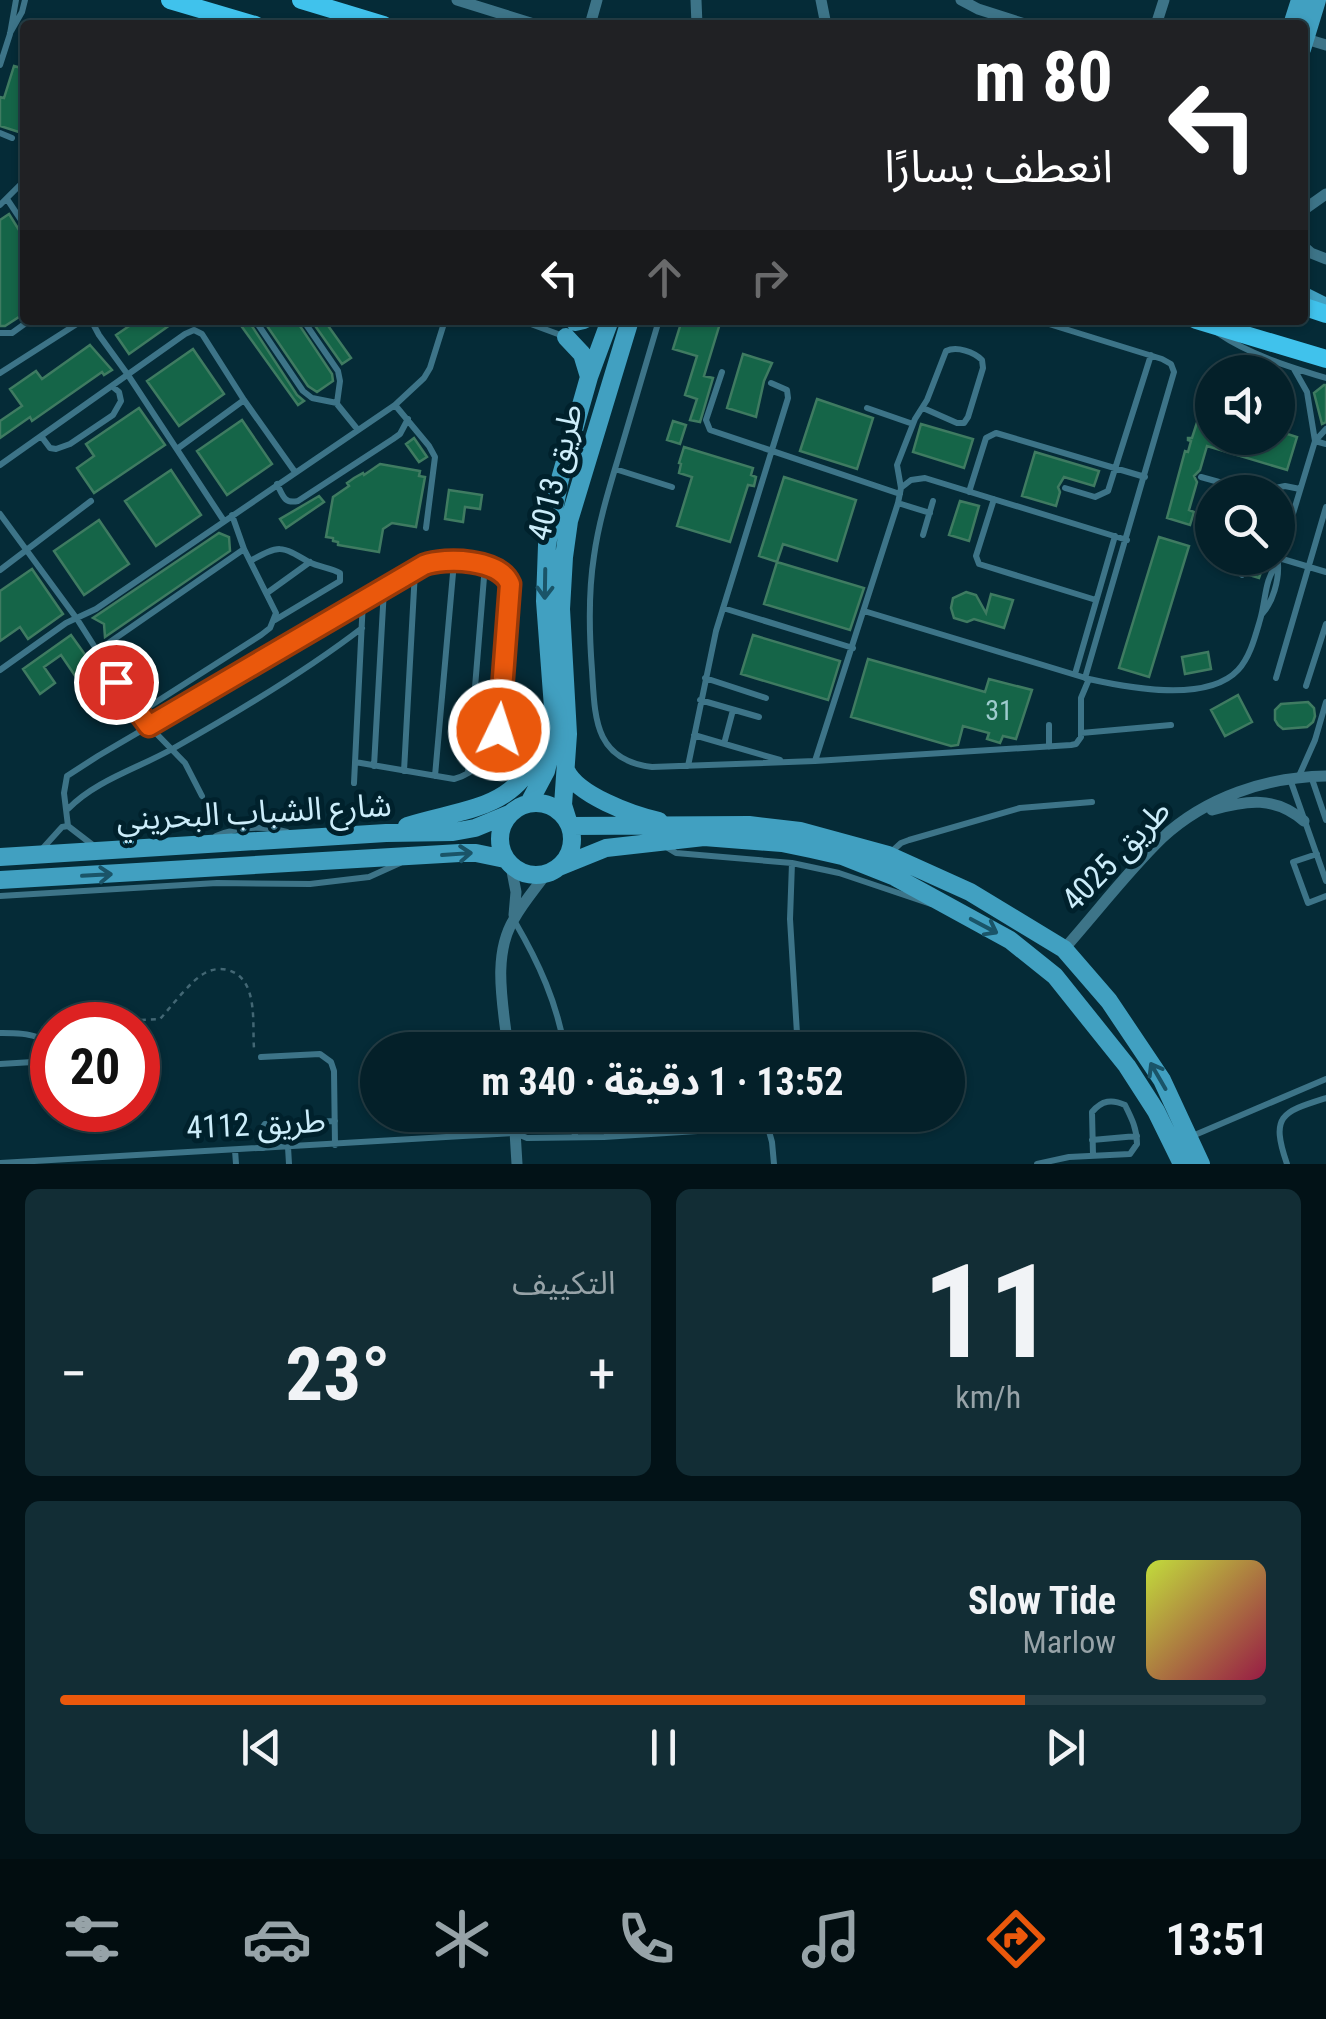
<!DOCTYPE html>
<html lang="ar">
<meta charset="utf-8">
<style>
:root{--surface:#042029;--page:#122d35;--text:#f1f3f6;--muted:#97a3a8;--line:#253e46;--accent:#ea580c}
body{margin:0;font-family:"Roboto Condensed","Noto Sans Arabic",sans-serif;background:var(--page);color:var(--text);direction:rtl;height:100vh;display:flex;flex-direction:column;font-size:38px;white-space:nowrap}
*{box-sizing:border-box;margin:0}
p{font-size:32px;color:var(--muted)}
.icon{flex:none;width:55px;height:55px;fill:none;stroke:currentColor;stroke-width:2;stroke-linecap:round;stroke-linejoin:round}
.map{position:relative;height:1164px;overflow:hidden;direction:ltr}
.drawer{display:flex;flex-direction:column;gap:25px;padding:25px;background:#021217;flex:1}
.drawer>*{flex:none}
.top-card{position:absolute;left:20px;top:20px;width:1288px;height:305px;border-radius:10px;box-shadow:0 2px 8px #0004,0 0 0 2px var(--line);direction:rtl;background:#202124;color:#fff;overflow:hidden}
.tools{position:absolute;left:1195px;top:355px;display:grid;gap:20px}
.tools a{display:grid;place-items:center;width:100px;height:100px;border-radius:50%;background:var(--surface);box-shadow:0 2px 8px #0004,0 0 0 2px var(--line);font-size:50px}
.speed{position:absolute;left:30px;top:1002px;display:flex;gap:20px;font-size:50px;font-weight:700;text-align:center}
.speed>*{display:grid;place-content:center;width:130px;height:130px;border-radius:50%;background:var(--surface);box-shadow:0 2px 8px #0004,0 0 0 2px var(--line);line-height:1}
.speed .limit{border:15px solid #d22;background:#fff;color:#111}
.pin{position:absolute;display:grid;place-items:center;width:85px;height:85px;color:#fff;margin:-42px;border:5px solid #fff;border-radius:50%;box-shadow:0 2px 10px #0007}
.me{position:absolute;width:110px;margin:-55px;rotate:4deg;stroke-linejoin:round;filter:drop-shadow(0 0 8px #0008)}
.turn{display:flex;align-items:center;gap:35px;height:210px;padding:0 30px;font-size:45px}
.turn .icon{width:130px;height:130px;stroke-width:2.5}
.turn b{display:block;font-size:70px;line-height:85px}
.lanes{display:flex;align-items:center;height:95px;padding:0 30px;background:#0003;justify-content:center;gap:50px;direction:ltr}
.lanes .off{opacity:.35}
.big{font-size:75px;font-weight:700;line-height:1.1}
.drawer .card{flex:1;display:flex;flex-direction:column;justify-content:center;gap:15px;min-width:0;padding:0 35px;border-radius:15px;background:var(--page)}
.drawer .dial{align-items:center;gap:0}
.dial b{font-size:130px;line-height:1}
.song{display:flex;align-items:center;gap:30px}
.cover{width:120px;height:120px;border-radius:15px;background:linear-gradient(135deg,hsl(70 70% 55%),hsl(340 70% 35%))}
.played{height:10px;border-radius:5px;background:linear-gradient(90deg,var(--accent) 80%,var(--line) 80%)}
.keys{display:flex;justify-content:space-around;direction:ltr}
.heat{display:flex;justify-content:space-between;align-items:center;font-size:55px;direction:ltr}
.drawer .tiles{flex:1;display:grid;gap:25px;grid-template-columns:1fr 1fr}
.card:last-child{grid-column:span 2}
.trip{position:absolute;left:360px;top:1032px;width:605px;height:100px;border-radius:50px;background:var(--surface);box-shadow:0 2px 8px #0004,0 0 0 2px var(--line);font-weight:700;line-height:100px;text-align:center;direction:rtl}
.dock{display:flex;height:160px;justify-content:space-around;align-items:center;background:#020d10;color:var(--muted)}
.dock .icon{width:70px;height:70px}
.dock .current{color:var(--accent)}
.dock b{font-size:45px;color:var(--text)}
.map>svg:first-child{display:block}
.building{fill:#156548;stroke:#3f7b61;stroke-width:2.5}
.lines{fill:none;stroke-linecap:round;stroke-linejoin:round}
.path{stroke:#436774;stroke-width:2.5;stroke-dasharray:5 5;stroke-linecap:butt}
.lane{stroke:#3d7488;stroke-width:6}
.street{stroke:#3d7488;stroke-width:11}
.secondary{stroke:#41a0c1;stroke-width:18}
.primary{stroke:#40c2ec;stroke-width:18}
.oneway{stroke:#1a5468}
.route-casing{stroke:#983908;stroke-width:25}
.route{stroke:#ea580c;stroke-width:18}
.labels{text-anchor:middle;stroke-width:10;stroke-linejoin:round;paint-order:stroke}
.number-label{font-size:28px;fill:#9ecbce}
.street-label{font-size:32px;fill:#ccedfa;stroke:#00212c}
</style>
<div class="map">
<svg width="1326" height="1164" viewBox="0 0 1326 1164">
<rect width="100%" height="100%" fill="#052b37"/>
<path class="building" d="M14,66L25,69V134L0,126V97L4,98Z
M9,214L19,230L25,233V313L5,326H0V220Z
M138,320H177L129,354L116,335Z
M237,320H248L297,395L304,401L298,405Z
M263,320H296L332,374L333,381L317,392L308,386Z
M311,320H324L351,358L342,364Z
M682,320H721L704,376L713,378L700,422L690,420L697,399L685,395L697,356L673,349Z
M90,345L112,370L104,375L102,372L32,421L30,417L0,438V421L22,406L10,389L36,371L42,379Z
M193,349L224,394L179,426L147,381Z
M743,354L772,363L764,381L756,417L727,408Z
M1324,385H1326V422L1322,424L1314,393Z
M817,399L873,418L857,469L800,451Z
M1202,407L1212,410V438H1278V431L1297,437L1287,470L1207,446L1200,470L1194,476L1197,482L1189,510L1194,512L1190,525L1167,518L1185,451L1188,452L1191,441L1188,440V438H1192Z
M139,408L165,445L94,493L77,468L94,456L86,444Z
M242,420L272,464L227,495L197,451Z
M673,421L686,425L680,444L667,440Z
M921,424L973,439L964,468L913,452Z
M414,438L427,457L419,462L406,444Z
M684,447L753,468L751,475L756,477L754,486L748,485L730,542L677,526L692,477L679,473L681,464L679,463Z
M1035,452L1099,471L1094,486L1064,477L1058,487L1060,492L1056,506L1022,496Z
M380,464L420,471L419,476L425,477L416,527L392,523L383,529L379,552L338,545V542L333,541V538L326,537L333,497L349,486L347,483L354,478L363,473L364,475Z
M171,470L201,515L156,546L125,501Z
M784,477L856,500L837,561L783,544L777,562L759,556Z
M449,490L482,495L480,509L465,507L463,522L445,519Z
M319,496L324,502L286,528L280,519Z
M960,501L979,506L969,541L949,535Z
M99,520L129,564L84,595L54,551Z
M219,533L229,537L230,551L105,637L104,624L93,618Z
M1159,537L1189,546L1149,677L1119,668Z
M1222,558H1241L1236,572L1218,566Z
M1255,558H1266L1259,578L1249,575Z
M777,562L864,588L850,630L764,604Z
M32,569L63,614L28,639L20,627L0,641V591Z
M966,592L976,595L986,613L991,594L1013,600L1004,628L974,619L967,622L954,618L951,608L953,598Z
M71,635L101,677L84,689L61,655L44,667L55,683L40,694L23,669Z
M753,635L840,661L828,700L741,674Z
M1208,652L1211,669L1185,674L1182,657Z
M868,659L985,692L989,679L1032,690L1016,739L1003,736L1000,743L987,739L989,733L963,726L958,745L951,746L851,717Z
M1238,695L1252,722L1225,736L1211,710Z
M1308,702L1314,708L1315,716L1313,722L1307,727L1283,729L1278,725L1275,720V710L1281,704Z"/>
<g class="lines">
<path class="path" d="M42,1028L46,1025L160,1019C172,1006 190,981 205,973C212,969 221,968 228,970C259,979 252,1024 254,1048"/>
<path class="lane" d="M82,25L85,23L95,25
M10,33L22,12L25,0
M0,65L10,34L16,0
M0,133L12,138
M7,199L25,226
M0,205L25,180
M91,320L99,335L128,375L224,521
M255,320L303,391L312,398L337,403L340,381L338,371L303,320
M520,320L566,337
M659,320C646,364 633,408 620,452C610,486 599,520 594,556C588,594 589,631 592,670C595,718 594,760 652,767L815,761L1071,745L1076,744L1081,737V698L1089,679
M759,320H768
M1036,320L1162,359L1171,364L1174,372L1085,678
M0,333H12L30,320
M1218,333C1250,355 1290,367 1326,378
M1294,369L1307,392L1315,441
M722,372L706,420L710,430L900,494
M0,373L83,320
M337,404L358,430
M395,405L429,446L435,457L426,528
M867,408L913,424
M41,436L50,448L56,449L70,444L113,415L121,401L119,392L113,387
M1315,441L1326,444
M177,449L244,400
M0,465L185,334L194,330L202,334L244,400L295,472
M615,469L672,487
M1201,477L1255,492L1285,486L1300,489
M277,484C283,496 284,504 298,501L393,439L400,434L408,419
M902,487L911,480L925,478L1127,540
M1065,488L1095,497L1108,491L1151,355
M969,492L986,438L996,433L1145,477
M994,499L976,556L979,564L1096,600
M898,503L930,513
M0,514L77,619L117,682L149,726L185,763L202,796
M923,535L933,501
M1279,558L1326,572
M250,561C280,545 280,545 309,562C319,567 331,568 340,573V581L275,620
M1214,561L1215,558
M0,570L91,501
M1242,575L1248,558
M267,593L310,562
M723,608L853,648
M864,611L1089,679C1129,688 1207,703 1238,670C1250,657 1255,637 1260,620C1266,601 1264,579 1278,563L1315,441L1326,429
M1262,614C1273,602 1279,580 1278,564
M97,651L244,549
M0,670L66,623L96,609L395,405L424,378L430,368L445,320
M1075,674L1115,536
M705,678L766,698
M1276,678L1326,507
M1306,686L1326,624
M700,700L759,717
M139,713L261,635L270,628L276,613L244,549L232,515
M1081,733L1171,725
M694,735L780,760
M724,744L733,710
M1049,747V725
M815,761L898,503L901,488L897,465L915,419L927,400L946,351C957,346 974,352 982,360L983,368L968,417L964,423H957L923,408
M374,766L384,589
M688,766L716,631L788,398L787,390L771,383
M404,771L415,571
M468,773L485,565
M435,776L454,562
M1299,776L1315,740L1326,702
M1290,779L1326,881
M1312,779L1326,820
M354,783L363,600
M68,809C96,780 139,768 174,748C236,713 305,672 362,628
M68,826L64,793L67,776L98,756L424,565L440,561L485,565L502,571L509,584L499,730C493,752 477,773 454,779L355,762
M216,836C240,826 262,825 287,832
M663,845L676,853L792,863L839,873L931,904
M43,848L62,827L68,826L94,846
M889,854L901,843L909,840L1020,808L1092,802
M1317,854L1293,862L1308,903L1326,896
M792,863L790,919L798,1050
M0,896L217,883L310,884L369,877L400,863
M515,922C539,963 557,1003 565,1050
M0,1033C18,1033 63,1032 33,1062L0,1064
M261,1057L320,1054L331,1062L334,1071L335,1145
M573,1115L575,1137
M665,1115L603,1118L579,1125L527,1129L515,1133L527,1138L604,1137L760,1127L767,1124L768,1115
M767,1124L772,1142L774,1164
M1190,1137L1326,1079
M1092,1140L1137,1136
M288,1147L289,1164
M264,1148L263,1127L265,1124L335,1121
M235,1150L236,1164
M0,1163L514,1133
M1037,1164L1069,1157L1130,1154L1137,1144C1137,1129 1132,1119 1125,1105C1112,1099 1102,1100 1092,1112L1093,1155
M1287,1164C1270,1115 1282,1112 1326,1098"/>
<path class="street" d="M457,0L537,25
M696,0L697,25
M821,0L826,25
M961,0L978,9L1028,25
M590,25L597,0
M1156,25L1164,0
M1306,39L1326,45
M1302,211L1326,194
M1302,245L1311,253L1326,259
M1212,810C1247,800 1275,796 1304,821
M511,866L516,892L514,915
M1064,949C1096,913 1128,871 1162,838C1206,797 1267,777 1326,776
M508,1050C504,1008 491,957 514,919C523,903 535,889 546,874
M514,1115L517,1164"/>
<path class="secondary" d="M1292,25L1300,0
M1302,49L1317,0
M1302,295L1326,307
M575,322L584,320
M566,337L582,354L589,377
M566,770C577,795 632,815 659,821
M500 839a36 36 0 1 1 72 0a36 36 0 1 1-72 0Z
M529,803L546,771L555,734L545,601L547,545L560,479L589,377L610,320
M568,821L563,805L568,734L561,609L564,557L569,521L630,320
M407,826C472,806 521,811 546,734
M570,826L749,825L800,831L888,855L970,892L1064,949L1109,1001L1162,1080L1201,1164
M0,857L386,833L453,832L475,828L509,814
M559,867L606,848L704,837L782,843L811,849L842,856L895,877L1010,940L1055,976L1127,1066L1156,1111L1182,1164
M0,880L460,853H476L505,859"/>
<path class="primary" d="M170,0L255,25
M301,0L384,25
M1302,306L1326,314
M1196,320L1326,359"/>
</g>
<defs><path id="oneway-shaft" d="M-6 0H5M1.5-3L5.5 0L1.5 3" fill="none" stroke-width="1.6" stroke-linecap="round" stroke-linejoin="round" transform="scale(2.5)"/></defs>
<g class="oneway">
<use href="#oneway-shaft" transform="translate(545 584) rotate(91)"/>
<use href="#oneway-shaft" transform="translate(457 854) rotate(-4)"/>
<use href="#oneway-shaft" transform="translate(97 875) rotate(-3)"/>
<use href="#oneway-shaft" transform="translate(984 926) rotate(28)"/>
<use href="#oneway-shaft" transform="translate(1158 1076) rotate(-120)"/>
</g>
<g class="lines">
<defs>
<path id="route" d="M116,682L149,726L424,565C446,557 500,559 510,584L499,730"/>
</defs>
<use href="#route" class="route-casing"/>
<use href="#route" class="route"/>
</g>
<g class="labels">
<g class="number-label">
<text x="999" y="720">31</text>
</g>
<g class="street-label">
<text transform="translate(555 472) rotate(-76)" y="11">طريق 4013</text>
<text transform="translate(254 812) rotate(-3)" y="11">شارع الشباب البحريني</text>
<text transform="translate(1116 855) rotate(-46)" y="11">طريق 4025</text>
<text transform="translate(256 1124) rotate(-3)" y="11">طريق 4112</text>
</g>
</g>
</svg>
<div class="tools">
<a><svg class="icon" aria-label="sound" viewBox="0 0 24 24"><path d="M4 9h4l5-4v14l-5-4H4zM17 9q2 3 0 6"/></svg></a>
<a><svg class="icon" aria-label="search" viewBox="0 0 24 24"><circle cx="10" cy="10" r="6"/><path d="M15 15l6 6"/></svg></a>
</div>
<div class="speed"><div class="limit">20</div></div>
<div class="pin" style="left:116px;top:682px;background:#d93025"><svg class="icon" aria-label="arrive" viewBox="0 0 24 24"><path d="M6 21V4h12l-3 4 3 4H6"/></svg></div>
<svg class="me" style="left:499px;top:730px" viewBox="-20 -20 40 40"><circle r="17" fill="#ea580c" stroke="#fff" stroke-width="3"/><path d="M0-11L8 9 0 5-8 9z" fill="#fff"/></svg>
<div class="trip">13:52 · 1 دقيقة · 340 m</div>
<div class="top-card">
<div class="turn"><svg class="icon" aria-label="left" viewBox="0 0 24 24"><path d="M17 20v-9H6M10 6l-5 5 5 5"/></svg><div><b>80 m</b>انعطف يسارًا</div></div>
<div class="lanes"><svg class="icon" aria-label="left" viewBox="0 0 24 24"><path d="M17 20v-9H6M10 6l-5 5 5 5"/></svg><svg class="icon off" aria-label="ahead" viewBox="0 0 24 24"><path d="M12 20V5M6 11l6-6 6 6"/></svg><svg class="icon off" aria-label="right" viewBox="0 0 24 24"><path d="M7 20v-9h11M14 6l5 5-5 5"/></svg></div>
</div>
</div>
<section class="drawer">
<div class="tiles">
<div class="card dial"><b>11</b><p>km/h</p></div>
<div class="card"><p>التكييف</p>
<div class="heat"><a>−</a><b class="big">23°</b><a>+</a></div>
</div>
<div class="card">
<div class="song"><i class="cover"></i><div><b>Slow Tide</b><p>Marlow</p></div></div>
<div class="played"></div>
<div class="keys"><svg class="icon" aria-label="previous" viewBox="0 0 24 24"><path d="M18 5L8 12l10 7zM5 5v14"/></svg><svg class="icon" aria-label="pause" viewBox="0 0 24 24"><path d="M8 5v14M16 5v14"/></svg><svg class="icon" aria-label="next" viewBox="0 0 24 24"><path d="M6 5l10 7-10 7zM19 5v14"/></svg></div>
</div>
</div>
</section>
<nav class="dock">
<b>13:51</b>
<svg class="icon current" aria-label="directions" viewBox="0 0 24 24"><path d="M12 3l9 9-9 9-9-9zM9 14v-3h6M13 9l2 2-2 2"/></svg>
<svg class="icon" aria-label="music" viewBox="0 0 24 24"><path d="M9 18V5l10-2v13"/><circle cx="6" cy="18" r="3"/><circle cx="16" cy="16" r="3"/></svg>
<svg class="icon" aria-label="phone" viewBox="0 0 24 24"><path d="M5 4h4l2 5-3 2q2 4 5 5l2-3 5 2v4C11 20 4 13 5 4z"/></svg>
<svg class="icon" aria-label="climate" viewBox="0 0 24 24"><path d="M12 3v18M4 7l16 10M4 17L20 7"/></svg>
<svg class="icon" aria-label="car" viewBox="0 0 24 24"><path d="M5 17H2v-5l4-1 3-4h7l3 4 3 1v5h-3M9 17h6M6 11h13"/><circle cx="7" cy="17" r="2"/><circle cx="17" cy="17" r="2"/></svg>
<svg class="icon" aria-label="filters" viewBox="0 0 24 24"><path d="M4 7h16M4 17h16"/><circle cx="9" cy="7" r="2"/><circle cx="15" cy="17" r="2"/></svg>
</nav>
